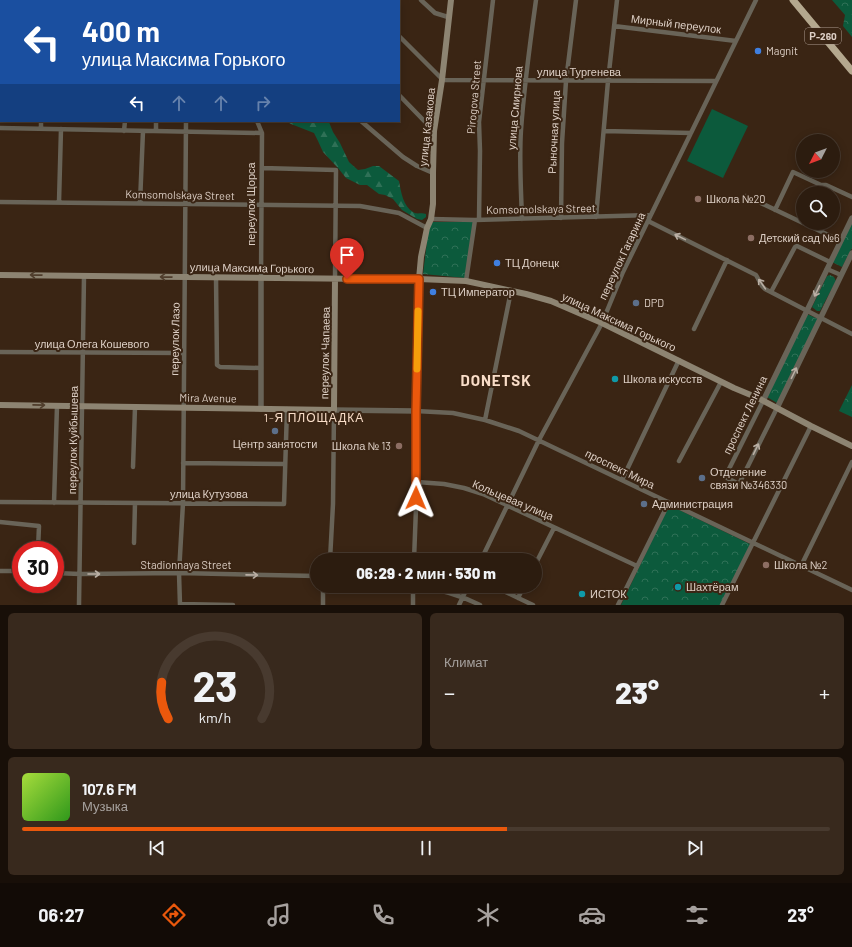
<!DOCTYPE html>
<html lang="ru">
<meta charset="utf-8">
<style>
:root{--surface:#2c1c0f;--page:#38291d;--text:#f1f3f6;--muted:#a6a19e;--line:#483a2f;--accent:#ea580c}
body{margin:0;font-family:Barlow,sans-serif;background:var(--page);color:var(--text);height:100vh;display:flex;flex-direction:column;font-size:15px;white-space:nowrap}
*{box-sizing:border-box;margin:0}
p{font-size:13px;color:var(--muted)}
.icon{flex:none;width:22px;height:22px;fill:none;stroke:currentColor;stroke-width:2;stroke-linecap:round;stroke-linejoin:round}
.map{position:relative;height:605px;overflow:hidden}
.drawer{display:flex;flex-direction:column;gap:8px;padding:8px;background:#180f08;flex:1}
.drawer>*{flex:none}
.guide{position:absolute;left:0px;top:0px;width:400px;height:122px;box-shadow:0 2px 10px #0003,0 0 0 1px var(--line);background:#1a4fa0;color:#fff;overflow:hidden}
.needle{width:26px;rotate:228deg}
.fabs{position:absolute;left:796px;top:134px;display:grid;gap:8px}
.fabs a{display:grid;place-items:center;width:44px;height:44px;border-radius:50%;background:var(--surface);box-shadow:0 2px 10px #0003,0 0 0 1px var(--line);font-size:20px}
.speed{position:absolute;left:12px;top:541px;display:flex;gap:8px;font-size:20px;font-weight:700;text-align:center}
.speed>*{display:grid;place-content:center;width:52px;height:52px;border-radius:50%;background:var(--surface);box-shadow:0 2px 10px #0003,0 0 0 1px var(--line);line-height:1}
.speed .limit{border:6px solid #d22;background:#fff;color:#111}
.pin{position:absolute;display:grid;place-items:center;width:34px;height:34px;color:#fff;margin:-41px -17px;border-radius:50% 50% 50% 0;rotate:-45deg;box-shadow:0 0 4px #0007}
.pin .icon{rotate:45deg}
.me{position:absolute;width:44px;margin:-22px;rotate:1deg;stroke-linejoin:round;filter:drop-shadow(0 0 3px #0008)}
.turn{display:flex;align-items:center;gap:14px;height:84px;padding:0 16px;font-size:18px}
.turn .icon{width:52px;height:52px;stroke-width:2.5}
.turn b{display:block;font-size:28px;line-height:34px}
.lanes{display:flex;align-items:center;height:38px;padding:0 16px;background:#0003;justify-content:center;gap:20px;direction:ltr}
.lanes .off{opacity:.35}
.big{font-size:30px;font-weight:800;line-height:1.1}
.drawer .card{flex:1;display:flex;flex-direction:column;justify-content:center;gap:6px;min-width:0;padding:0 14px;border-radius:6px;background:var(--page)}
.drawer .dial{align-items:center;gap:0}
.dial svg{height:104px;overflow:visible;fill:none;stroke:var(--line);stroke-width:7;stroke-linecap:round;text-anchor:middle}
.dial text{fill:var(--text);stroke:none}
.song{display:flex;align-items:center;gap:12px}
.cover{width:48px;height:48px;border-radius:6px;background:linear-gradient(135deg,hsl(80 70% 55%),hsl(110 70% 35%))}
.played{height:4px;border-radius:2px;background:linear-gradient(90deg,var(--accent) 60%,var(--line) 60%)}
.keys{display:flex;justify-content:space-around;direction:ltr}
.heat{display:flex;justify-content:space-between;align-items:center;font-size:22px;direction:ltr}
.drawer .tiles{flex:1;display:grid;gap:8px;grid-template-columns:1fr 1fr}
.card:last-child{grid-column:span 2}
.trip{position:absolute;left:310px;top:553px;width:232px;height:40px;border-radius:20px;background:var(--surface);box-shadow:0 2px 10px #0003,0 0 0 1px var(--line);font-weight:800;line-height:40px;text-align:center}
.menu{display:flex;height:64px;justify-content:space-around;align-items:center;background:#120b06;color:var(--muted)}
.menu .icon{width:28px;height:28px}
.menu .on{color:var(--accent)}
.menu b{font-size:18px;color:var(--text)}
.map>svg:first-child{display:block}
.grass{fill:url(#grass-tufts)}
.forest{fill:url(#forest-firs)}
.park{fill:url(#park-crowns)}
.pitch{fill:#0c5a3c}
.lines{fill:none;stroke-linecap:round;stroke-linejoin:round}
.minor{stroke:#696458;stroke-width:4.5}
.tertiary{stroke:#696458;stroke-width:5.5}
.secondary{stroke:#8d8472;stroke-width:6}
.trunk{stroke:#b4a88e;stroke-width:7}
.oneway{stroke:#baafa4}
.oneway2{stroke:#4f3d2c}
.route-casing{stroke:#983908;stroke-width:10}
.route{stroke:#ea580c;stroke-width:7}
.slow{stroke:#f59e0b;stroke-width:7}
.shop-dot{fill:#3f7fe0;stroke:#3a2514;stroke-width:1.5}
.education-dot{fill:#8d6e63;stroke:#3a2514;stroke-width:1.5}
.service-dot{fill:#5c6f8a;stroke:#3a2514;stroke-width:1.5}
.culture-dot{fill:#0f9aa8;stroke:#3a2514;stroke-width:1.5}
.labels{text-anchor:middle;stroke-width:4;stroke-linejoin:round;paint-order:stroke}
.shield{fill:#3a2514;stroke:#ac9c90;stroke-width:1}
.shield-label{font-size:10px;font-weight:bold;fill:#ddcfc5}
.street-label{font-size:11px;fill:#ddcfc5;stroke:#3a2514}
.poi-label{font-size:11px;fill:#ddcfc5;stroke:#3a2514;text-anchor:start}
.neighbourhood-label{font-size:12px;letter-spacing:1px;fill:#f9ddc8;stroke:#3a2514}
.district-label{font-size:15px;font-weight:bold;letter-spacing:1px;fill:#f9ddc8;stroke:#3a2514}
</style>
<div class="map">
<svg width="852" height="605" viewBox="0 0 852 605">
<defs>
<pattern id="grass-tufts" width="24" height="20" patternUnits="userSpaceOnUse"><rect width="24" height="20" fill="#0c5a3c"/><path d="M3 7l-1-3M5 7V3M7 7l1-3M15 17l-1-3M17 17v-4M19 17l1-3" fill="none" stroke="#2f7157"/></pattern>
<pattern id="forest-firs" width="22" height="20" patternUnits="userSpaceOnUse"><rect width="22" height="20" fill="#0c5a3c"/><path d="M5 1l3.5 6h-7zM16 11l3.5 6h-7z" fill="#2f7157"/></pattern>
<pattern id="park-crowns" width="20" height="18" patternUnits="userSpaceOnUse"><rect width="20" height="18" fill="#0c5a3c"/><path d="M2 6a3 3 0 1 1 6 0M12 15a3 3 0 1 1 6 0" fill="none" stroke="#2f7157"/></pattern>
</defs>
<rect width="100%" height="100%" fill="#3a2514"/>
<path class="grass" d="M830,275L834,277L836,281L820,311H817L812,307L827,276Z"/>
<path class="forest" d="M285,121H327L329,122L333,132L340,143L349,162L358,170L365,169L373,166H379L399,181C401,192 403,206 413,212C417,215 421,212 426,214V217L422,220L417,219L402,210L393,199L385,195L379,194L367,185H360L346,178L338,168L323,152L318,141L314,133L291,124Z"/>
<path class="park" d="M832,0H852V37L843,26L845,15Z
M433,222H473L465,278L423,274L429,225Z
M852,222V248L842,267L832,262Z
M807,314L818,319L777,403L767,397Z
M852,385V417L839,411Z
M669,505L752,545L723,605H621Z"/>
<path class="pitch" d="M712,109L748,126L723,178L687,161Z"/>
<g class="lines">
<path class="minor" d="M171,0L172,1
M243,0L244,1
M305,0L306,1
M362,0L363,1
M421,0L435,13L448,17
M13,1V0
M126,1V0
M189,1L190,0
M614,26L736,41
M399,36L441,78
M0,56L1,53
M442,80L716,81
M399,95L434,131
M156,121V131
M257,121L262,133L261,278
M361,121L403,157L417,166L433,173
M0,128L262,133
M41,129V121
M124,131L125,121
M604,131L691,133
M262,168L336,170L335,279
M746,196L841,241
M0,202L360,206L399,213L427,228
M59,202L61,129
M140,203L143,131
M775,210L793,172L821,185H826L852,197
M596,217L608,81L617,0
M561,218L562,143L566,81L576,0
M431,219L475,220L651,215
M522,219C521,189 519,160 521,130C524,87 530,43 536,0
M479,220L480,151L479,122L493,0
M648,221L756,275L762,286L765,289L852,334
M827,269L841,275
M216,277L217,365L220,367L261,368
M466,281L475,220
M771,292L795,247L797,246L830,262
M694,329L727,260
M0,352L184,353
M763,401L725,477L739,484L777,408
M485,420L511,291
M679,461L721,382
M183,463L285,464
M133,467L135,407
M622,480L679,360
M417,482L444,484L464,488L483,494L637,566
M0,502L284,504L287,409
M54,503L57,406
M0,522L39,526L38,550
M134,543L135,503
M330,560L333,504L334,410
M414,560L417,482L416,411L453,413L485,420L519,431L852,590
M481,560L539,440L602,323L623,272L756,0
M535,565L554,528
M801,566L852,462
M0,571H21
M55,573L80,574L179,573L317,576
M323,586V605
M420,586C442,590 460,595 480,605
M493,586L533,605
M518,598L524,586
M180,604L233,605
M79,605L84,276
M180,605L179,573L183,503L186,121
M413,605V586
M459,605L468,586
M618,605L669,502
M722,605L811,426"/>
<path class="tertiary" d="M261,278V409
M763,401L852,218
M777,408L852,253
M334,410L416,411L419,279"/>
<path class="secondary" d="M0,275L371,279H419L466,281L526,294L551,301L602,323L734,388L758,398L811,426L852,446
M419,279L421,257L427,228L431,219L433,204V173L434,131L442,80L451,0
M0,405L334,410L335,279"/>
<path class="trunk" d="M793,0L852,71"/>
</g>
<defs><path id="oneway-shaft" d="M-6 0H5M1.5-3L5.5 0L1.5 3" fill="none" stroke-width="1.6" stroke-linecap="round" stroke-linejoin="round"/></defs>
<g class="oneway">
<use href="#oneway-shaft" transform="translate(680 237) rotate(-154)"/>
<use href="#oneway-shaft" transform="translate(762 284) rotate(-125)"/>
<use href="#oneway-shaft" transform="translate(817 291) rotate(116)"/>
<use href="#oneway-shaft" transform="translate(794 373) rotate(-64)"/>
<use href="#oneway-shaft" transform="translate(756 449) rotate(-64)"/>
<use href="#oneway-shaft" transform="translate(94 574)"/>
<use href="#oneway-shaft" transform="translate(252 575) rotate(1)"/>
</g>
<g class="oneway2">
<use href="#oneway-shaft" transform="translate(36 275) rotate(-179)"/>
<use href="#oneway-shaft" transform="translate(166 277) rotate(-179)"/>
<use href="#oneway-shaft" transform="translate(39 405) rotate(1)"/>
</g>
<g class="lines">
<defs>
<path id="route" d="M347,279H419L416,411V498"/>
</defs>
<use href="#route" class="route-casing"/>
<use href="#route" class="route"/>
<path class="slow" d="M417,369L418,311"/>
</g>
<g class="shop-dot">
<circle cx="758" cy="51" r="4"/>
<circle cx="497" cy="263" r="4"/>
<circle cx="433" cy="292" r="4"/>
</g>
<g class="education-dot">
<circle cx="698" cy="199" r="4"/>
<circle cx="751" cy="238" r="4"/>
<circle cx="399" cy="446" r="4"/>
<circle cx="766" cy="565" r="4"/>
</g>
<g class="service-dot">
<circle cx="636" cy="303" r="4"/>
<circle cx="275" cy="431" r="4"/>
<circle cx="702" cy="478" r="4"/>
<circle cx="644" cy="504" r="4"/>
</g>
<g class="culture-dot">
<circle cx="615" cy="379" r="4"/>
<circle cx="678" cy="587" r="4"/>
<circle cx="582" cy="594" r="4"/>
</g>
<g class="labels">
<rect class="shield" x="805" y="28" width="36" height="16" rx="3"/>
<g class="shield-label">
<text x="823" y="40">Р-260</text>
</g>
<g class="street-label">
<text transform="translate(676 24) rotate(7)" y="4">Мирный переулок</text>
<text x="579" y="76">улица Тургенева</text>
<text transform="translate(474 97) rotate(-85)" y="4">Pirogova Street</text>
<text transform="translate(515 108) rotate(-85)" y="4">улица Смирнова</text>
<text transform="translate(427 127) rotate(-84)" y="4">улица Казакова</text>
<text transform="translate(554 132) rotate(-87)" y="4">Рыночная улица</text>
<text transform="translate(180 195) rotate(1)" y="4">Komsomolskaya Street</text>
<text transform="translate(251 204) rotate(-90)" y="4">переулок Щорса</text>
<text transform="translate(541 209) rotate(-1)" y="4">Komsomolskaya Street</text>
<text transform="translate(622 256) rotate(-65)" y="4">переулок Гагарина</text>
<text transform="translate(252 268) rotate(1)" y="4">улица Максима Горького</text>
<text transform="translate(619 322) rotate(25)" y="4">улица Максима Горького</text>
<text transform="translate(175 339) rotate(-89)" y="4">переулок Лазо</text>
<text x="92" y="348">улица Олега Кошевого</text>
<text transform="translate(325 353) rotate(-89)" y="4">переулок Чапаева</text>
<text transform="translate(208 398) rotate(1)" y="4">Mira Avenue</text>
<text transform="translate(745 415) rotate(-64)" y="4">проспект Ленина</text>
<text transform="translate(73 440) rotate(-89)" y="4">переулок Куйбышева</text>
<text transform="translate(620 469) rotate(26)" y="4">проспект Мира</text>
<text x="209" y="498">улица Кутузова</text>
<text transform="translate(513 500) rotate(23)" y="4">Кольцевая улица</text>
<text x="186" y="569">Stadionnaya Street</text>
</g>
<g class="poi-label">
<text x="766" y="55">Magnit</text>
<text x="706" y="203">Школа №20</text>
<text x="759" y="242">Детский сад №6</text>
<text x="505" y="267">ТЦ Донецк</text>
<text x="441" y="296">ТЦ Император</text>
<text x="644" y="307">DPD</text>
<text x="623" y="383">Школа искусств</text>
<text x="275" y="448" text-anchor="middle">Центр занятости</text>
<text x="391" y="450" text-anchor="end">Школа № 13</text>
<text x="710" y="476">Отделение<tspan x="710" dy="13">связи №346330</tspan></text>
<text x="652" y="508">Администрация</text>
<text x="774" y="569">Школа №2</text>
<text x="686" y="591">Шахтёрам</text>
<text x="590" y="598">ИСТОК</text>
</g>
<g class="neighbourhood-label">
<text x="314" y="422">1-Я ПЛОЩАДКА</text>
</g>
<g class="district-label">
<text x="496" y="386">DONETSK</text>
</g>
</g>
</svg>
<div class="fabs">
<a><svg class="needle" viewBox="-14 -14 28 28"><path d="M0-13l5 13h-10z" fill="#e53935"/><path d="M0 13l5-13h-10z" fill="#a6a19e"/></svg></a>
<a><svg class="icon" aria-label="search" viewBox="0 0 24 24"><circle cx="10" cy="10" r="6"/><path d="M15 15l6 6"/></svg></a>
</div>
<div class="speed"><div class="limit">30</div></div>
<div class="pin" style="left:347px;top:279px;background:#d93025"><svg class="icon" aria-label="arrive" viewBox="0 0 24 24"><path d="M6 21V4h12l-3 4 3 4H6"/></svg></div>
<svg class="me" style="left:416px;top:498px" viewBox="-20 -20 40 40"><path d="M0-17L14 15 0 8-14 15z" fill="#ea580c" stroke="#fff" stroke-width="4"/></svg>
<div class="trip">06:29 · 2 мин · 530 m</div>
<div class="guide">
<div class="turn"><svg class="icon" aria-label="left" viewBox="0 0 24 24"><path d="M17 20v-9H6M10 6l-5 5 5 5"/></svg><div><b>400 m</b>улица Максима Горького</div></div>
<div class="lanes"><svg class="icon" aria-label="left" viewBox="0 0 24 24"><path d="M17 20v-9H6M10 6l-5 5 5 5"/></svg><svg class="icon off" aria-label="ahead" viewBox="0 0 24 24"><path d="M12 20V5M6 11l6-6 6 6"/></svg><svg class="icon off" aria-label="ahead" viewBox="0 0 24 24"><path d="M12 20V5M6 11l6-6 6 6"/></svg><svg class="icon off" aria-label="right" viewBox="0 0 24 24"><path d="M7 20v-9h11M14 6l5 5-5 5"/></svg></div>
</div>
</div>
<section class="drawer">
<div class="tiles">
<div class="card dial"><svg viewBox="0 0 100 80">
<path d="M14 69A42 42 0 1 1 86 69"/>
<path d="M14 69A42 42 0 0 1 9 41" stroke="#ea580c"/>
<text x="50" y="56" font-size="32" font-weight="700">23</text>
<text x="50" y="72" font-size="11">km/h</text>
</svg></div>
<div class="card"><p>Климат</p>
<div class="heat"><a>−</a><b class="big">23°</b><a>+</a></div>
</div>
<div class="card">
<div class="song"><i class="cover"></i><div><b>107.6 FM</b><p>Музыка</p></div></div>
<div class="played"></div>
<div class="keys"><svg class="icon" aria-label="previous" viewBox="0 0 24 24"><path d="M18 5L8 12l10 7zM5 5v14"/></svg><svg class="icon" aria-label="pause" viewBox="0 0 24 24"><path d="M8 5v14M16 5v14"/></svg><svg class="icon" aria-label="next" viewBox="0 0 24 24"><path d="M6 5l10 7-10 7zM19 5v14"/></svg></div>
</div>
</div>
</section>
<nav class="menu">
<b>06:27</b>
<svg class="icon on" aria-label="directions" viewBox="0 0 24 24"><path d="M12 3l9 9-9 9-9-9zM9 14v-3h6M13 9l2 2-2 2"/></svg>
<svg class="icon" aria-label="music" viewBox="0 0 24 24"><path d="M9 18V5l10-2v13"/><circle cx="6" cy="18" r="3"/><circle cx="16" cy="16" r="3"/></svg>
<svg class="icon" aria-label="phone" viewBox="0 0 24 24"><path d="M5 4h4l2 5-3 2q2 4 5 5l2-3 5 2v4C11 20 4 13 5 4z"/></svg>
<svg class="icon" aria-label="climate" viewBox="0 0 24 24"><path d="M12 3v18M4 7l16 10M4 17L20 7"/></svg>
<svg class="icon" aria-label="car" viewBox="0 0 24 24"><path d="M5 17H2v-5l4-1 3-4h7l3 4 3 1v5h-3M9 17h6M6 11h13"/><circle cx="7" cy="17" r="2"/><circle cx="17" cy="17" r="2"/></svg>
<svg class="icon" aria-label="filters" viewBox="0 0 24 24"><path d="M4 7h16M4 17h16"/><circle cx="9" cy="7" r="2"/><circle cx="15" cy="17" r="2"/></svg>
<b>23°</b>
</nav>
